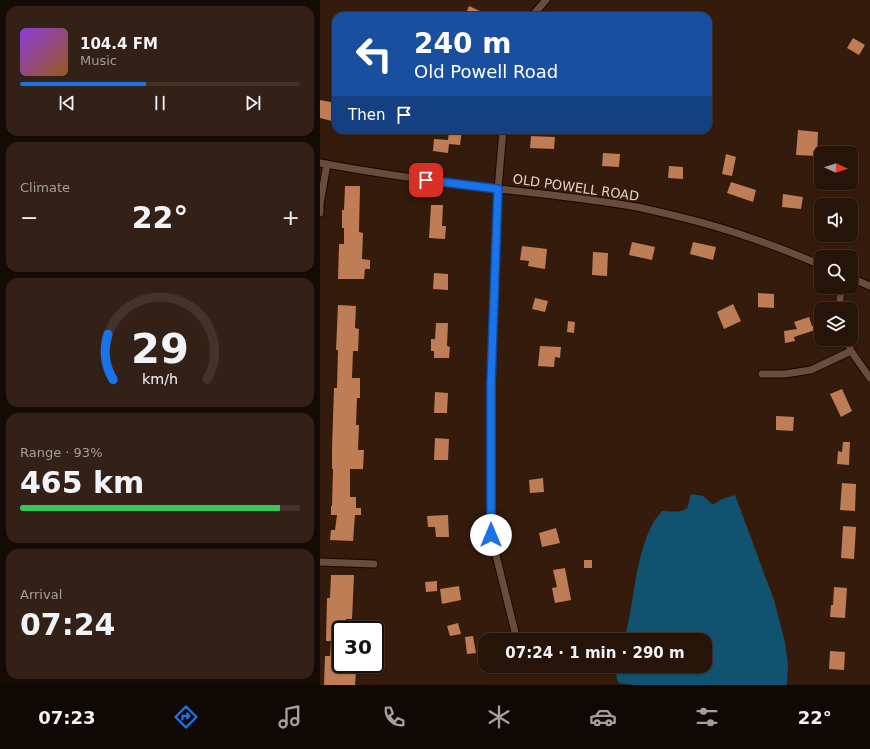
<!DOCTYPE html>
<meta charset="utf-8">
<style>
:root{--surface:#271409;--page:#332117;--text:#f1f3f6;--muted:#a49e9c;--line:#43332a;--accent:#1a73e8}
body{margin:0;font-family:"DejaVu Sans",sans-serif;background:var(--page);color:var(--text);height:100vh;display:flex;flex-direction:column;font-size:15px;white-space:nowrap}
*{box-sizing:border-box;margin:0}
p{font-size:13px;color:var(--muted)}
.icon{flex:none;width:22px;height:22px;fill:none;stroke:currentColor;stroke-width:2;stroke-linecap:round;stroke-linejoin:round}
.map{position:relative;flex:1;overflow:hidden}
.drawer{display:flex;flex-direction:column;gap:6px;padding:6px;background:#150b05;width:320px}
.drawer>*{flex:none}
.top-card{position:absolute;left:12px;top:12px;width:380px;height:122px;border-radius:12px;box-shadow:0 1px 3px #0004,0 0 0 1px var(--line);background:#1a4fa0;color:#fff;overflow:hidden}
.needle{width:26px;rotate:93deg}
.controls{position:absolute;left:494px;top:146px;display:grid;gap:8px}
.controls a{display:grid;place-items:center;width:44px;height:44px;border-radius:8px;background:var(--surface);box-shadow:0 1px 3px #0004,0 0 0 1px var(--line);font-size:20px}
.speed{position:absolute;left:12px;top:621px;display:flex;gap:8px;font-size:20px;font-weight:700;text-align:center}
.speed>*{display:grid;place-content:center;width:52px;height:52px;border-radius:50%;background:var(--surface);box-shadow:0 1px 3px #0004,0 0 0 1px var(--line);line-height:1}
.speed .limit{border:2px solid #111;border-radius:6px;background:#fff;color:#111}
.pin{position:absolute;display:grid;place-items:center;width:34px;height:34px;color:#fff;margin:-17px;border-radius:8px;box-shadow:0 2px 6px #0006}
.me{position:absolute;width:44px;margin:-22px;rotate:0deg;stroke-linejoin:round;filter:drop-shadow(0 0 3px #0008)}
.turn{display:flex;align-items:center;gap:14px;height:84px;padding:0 16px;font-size:18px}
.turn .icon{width:52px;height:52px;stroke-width:2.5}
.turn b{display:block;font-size:28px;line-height:34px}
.then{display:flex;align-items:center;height:38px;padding:0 16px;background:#0003;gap:8px;font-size:15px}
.big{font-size:30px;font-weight:600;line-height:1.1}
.drawer .card{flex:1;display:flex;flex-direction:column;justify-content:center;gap:6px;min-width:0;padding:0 14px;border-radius:12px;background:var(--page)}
.drawer .dial{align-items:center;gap:0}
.dial svg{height:104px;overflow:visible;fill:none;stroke:var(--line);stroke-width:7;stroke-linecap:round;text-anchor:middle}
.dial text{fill:var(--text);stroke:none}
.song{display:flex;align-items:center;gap:12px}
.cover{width:48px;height:48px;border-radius:6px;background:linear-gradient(135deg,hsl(270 70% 55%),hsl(30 70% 35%))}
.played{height:4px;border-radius:2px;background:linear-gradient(90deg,var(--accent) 45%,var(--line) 45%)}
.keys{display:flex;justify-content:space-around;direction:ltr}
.heat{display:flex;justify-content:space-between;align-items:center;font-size:22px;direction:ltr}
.charge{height:6px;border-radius:3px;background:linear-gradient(90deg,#34c759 93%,var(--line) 0)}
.trip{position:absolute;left:158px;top:633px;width:234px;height:40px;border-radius:12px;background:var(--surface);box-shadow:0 1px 3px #0004,0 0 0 1px var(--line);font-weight:600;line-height:40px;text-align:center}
.menu{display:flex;height:64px;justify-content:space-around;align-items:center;background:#100804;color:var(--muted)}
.menu .icon{width:28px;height:28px}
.menu .selected{color:var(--accent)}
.menu b{font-size:18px;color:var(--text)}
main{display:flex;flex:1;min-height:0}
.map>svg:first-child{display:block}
.water{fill:#105270}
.building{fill:#bf7d55}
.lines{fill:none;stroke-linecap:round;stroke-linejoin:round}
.minor-casing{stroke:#1b0500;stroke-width:9}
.minor{stroke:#694c3b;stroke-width:7}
.route-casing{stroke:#114b97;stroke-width:10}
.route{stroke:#1a73e8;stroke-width:7}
.labels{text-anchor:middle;stroke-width:4;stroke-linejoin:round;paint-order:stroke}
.street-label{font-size:13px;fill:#e2d0c7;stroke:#341b0c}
</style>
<main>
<section class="drawer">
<div class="card">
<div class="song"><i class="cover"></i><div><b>104.4 FM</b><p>Music</p></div></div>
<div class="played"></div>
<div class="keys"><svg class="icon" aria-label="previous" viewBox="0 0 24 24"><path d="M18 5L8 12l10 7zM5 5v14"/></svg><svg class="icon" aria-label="pause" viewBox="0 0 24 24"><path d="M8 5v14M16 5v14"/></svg><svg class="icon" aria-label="next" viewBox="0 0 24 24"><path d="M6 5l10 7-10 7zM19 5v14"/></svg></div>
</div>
<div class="card"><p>Climate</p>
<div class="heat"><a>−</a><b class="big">22°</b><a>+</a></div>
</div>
<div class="card dial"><svg viewBox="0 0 100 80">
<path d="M14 69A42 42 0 1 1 86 69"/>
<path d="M14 69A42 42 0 0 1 10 34" stroke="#1a73e8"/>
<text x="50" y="56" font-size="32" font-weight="700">29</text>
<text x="50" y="72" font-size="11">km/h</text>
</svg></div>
<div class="card"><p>Range · 93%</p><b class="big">465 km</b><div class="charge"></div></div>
<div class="card"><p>Arrival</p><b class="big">07:24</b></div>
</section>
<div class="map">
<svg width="550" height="685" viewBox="0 0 550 685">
<rect width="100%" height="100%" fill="#341b0c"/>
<path class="water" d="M372,494L383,496L392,504H394L402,499L415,495L454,600L465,642L468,665L467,685H314L299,683C295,678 297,672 297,666H385V640H304C315,602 314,559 333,523C336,518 339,515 342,511C349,511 365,514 368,506C370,501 368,498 372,494Z"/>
<path class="building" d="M149,6L171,16H145Z
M533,38L545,45L539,55L527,48Z
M0,100L16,103V122L0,118Z
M129,130H142L140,145L129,144L128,153L113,151L114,139L128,140Z
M478,130L498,132L497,156L476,155Z
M211,136L235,137L234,149L210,148Z
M283,153L300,154L299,167L282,166Z
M406,154L416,157L412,176L402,174Z
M349,166L363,167V179L348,178Z
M411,182L436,190L433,202L407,193Z
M25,186H40L39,232L43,233L42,259L50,260V269H45L44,279H18L19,244H24V228H22V210H24Z
M463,194L483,197L481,209L462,207Z
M111,205H123L122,226H126L125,239L109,238Z
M312,242L335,247L332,260L309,255Z
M373,242L396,247L393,260L370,254Z
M202,246L227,249L225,269L208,266L209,261L200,260Z
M273,252L288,253L287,276L272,275Z
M114,273L128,274V290L113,289Z
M438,293L454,294V308L438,307Z
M215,298L228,301L225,312L212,309Z
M413,304L421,321L404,329L397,312Z
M18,305L36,306L35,328L39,329L38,351H33L32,378H40V398H37L36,425H39L38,450H44L43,469H30V497H36V508H41V515H35L33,541L10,540L11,530H15L17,515H11V506H12L13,469H12V449L14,388H17L18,350H16Z
M489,317L492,326H494L495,330L474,337L475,341L465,343L464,331L477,329L474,322Z
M248,321L255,322L254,333L247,332Z
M116,323H128L127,346L130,347L129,358H114V351H111V339H115Z
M220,346L241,347L240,358L235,357L234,367L218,366Z
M522,389L532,411L521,417L510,394Z
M115,392L128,393L127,413H114Z
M456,416L474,417L473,431L456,430Z
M115,438L129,439L128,460H114Z
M523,442H530L529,465L517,464L518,451L522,452Z
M223,478L224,492L210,493L209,480Z
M522,483L536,484L535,511L520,510Z
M128,515L129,537H116L115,527H108L107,516Z
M523,526L536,527L534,559L521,558Z
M236,528L240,543L222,547L219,533Z
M264,560H272V568H264Z
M245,568L251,600L235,603L232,588L237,587L233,570Z
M11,575H34L32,619H26V630H21V664H28V671H36L35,685H4L5,656H10L11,641H6L7,598H10Z
M117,581V591L106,592L105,582Z
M139,586L141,600L122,604L120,589Z
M514,587L527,588L525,618L510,617L511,605H513Z
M138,623L141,634L130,636L127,626Z
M153,636L156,653L147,654L145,637Z
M510,651L525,652L524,670L509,669Z"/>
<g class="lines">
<defs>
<path id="minor" d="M212,16L226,0
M183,130L178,189L171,383V535L197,640
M0,163C59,174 119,182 179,189C225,194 271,199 317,207C354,215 392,224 428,237C453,245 477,255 501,265
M0,213V204L7,164
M531,278L550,286
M520,309V300L521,287
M527,339L531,351L550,378
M442,374H465L491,370L531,351
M0,562L54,564"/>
</defs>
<use href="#minor" class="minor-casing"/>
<use href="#minor" class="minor"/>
</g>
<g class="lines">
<defs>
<path id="route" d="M106,180L178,189L171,383V535"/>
</defs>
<use href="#route" class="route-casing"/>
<use href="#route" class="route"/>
</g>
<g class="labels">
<g class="street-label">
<text transform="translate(256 187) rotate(8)" y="5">OLD POWELL ROAD</text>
</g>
</g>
</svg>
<div class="controls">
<a><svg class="needle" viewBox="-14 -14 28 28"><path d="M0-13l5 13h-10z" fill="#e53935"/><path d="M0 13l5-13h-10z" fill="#a49e9c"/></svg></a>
<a><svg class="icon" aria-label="sound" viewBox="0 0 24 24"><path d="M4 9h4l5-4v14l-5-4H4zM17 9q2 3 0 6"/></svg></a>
<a><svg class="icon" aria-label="search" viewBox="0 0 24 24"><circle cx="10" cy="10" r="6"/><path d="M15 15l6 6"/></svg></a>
<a><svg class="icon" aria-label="layers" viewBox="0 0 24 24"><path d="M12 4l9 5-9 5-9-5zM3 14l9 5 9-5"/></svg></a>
</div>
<div class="speed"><div class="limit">30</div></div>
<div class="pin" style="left:106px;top:180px;background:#d93025"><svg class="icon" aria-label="arrive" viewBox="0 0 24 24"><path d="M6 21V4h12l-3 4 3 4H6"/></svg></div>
<svg class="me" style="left:171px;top:535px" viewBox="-20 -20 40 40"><circle r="19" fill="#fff"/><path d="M0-13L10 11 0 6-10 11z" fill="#1a73e8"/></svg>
<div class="trip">07:24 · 1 min · 290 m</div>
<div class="top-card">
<div class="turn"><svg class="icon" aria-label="left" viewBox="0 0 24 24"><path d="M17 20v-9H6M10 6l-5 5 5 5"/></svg><div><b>240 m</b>Old Powell Road</div></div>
<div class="then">Then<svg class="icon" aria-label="arrive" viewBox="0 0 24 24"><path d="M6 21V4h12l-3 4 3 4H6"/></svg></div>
</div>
</div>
</main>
<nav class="menu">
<b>07:23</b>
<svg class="icon selected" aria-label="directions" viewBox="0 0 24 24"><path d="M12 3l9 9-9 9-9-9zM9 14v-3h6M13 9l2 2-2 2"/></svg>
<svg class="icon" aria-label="music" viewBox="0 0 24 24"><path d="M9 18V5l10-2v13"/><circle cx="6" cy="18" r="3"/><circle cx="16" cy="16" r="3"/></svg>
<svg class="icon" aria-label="phone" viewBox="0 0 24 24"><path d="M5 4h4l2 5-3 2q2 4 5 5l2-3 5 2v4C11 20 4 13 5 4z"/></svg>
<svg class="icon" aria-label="climate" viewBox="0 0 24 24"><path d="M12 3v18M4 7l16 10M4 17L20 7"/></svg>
<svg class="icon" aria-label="car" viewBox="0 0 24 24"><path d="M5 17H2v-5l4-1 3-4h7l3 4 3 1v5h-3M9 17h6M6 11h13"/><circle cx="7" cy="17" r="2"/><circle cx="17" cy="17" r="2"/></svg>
<svg class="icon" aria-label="filters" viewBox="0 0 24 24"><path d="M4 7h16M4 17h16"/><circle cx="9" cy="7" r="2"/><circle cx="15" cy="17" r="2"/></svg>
<b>22°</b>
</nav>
